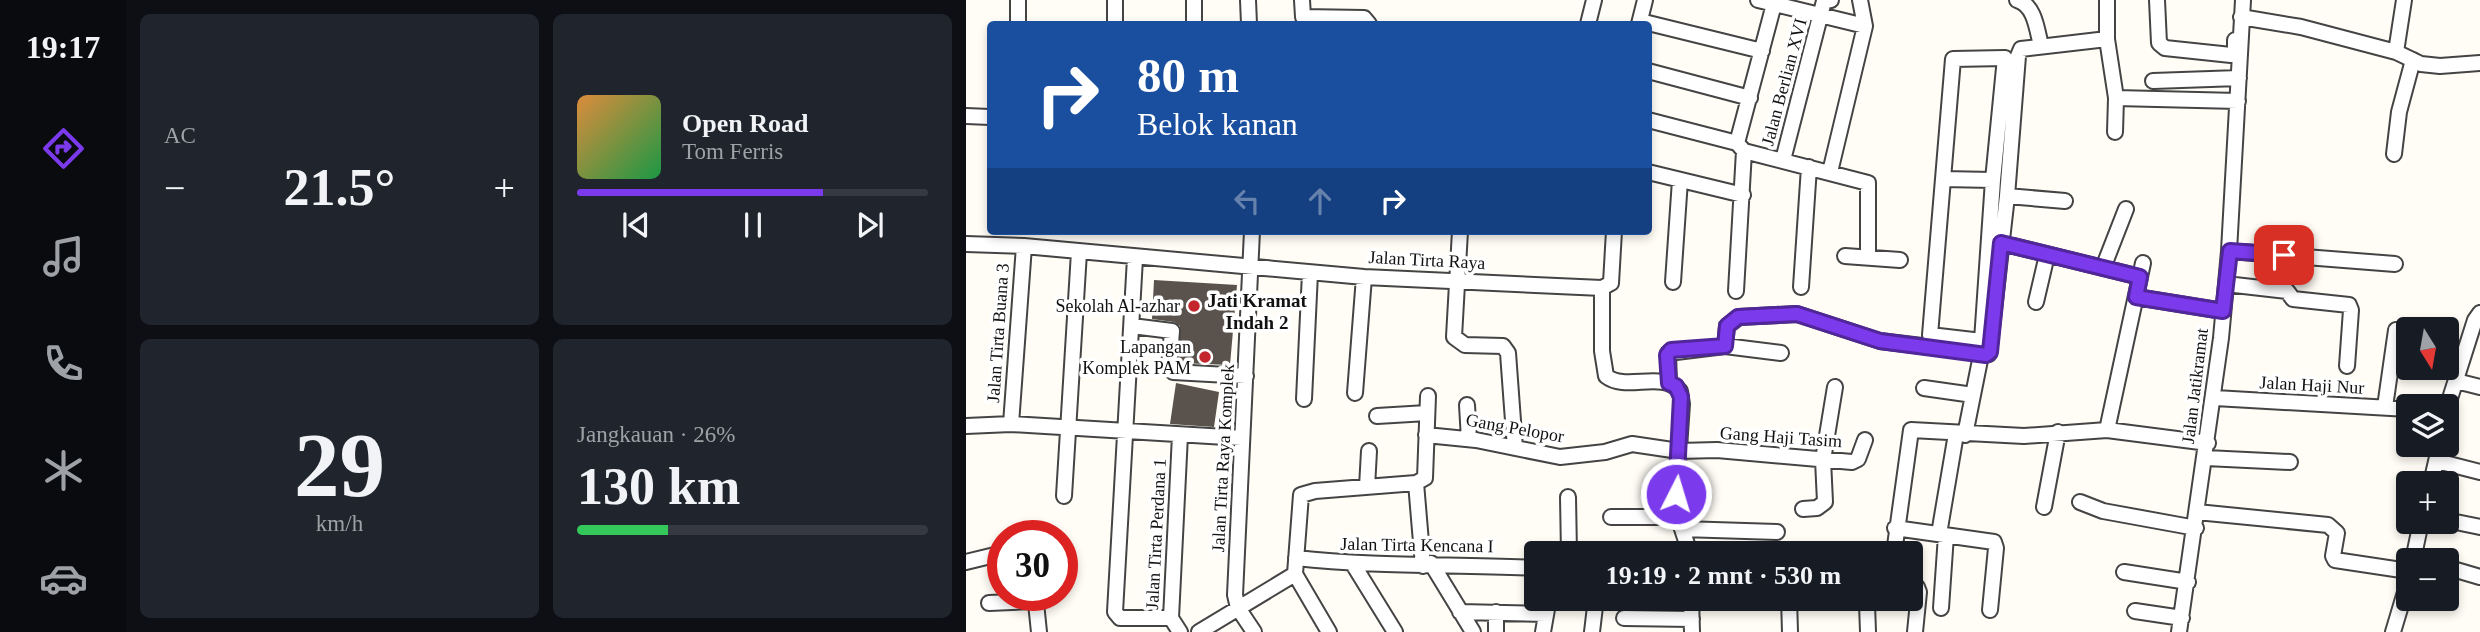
<!DOCTYPE html>
<html lang="id">
<meta charset="utf-8">
<style>
:root{--surface:#171b24;--page:#20242c;--text:#f1f3f6;--muted:#9ea1a6;--line:#363941;--accent:#7c3aed}
body{margin:0;font-family:Georgia,serif;background:var(--page);color:var(--text);height:100vh;display:flex;flex-direction:column;font-size:26px;white-space:nowrap}
*{box-sizing:border-box;margin:0}
p{font-size:23px;color:var(--muted)}
.icon{flex:none;width:38px;height:38px;fill:none;stroke:currentColor;stroke-width:2;stroke-linecap:round;stroke-linejoin:round}
.map{position:relative;flex:1;overflow:hidden}
.sheet{display:flex;flex-direction:column;gap:14px;padding:14px;background:#0d0f14;width:840px}
.sheet>*{flex:none}
.hud{position:absolute;left:21px;top:21px;width:665px;height:214px;border-radius:7px;box-shadow:0 4px 10px #0003;background:#1a4fa0;color:#fff;overflow:hidden}
.needle{width:46px;rotate:169deg}
.buttons{position:absolute;left:1430px;top:317px;display:grid;gap:14px}
.buttons a{display:grid;place-items:center;width:63px;height:63px;border-radius:7px;background:var(--surface);box-shadow:0 4px 10px #0003;font-size:35px}
.speed{position:absolute;left:21px;top:520px;display:flex;gap:14px;font-size:35px;font-weight:700;text-align:center}
.speed>*{display:grid;place-content:center;width:91px;height:91px;border-radius:50%;background:var(--surface);box-shadow:0 4px 10px #0003;line-height:1}
.speed .limit{border:10px solid #d22;background:#fff;color:#111}
.pin{position:absolute;display:grid;place-items:center;width:60px;height:60px;color:#fff;margin:-30px;border-radius:14px;box-shadow:0 4px 10px #0006}
.me{position:absolute;width:77px;margin:-38px;rotate:5deg;stroke-linejoin:round;filter:drop-shadow(0 0 5px #0008)}
.turn{display:flex;align-items:center;gap:24px;height:147px;padding:0 35px;font-size:32px}
.turn .icon{width:91px;height:91px;stroke-width:2.5}
.turn b{display:block;font-size:49px;line-height:60px}
.lanes{display:flex;align-items:center;height:66px;padding:0 35px;background:#0003;justify-content:center;gap:35px;direction:ltr}
.lanes .off{opacity:.35}
.big{font-size:52px;font-weight:600;line-height:1.1}
.sheet .card{flex:1;display:flex;flex-direction:column;justify-content:center;gap:10px;min-width:0;padding:0 24px;border-radius:10px;background:var(--page)}
.sheet .dial{align-items:center;gap:0}
.dial b{font-size:91px;line-height:1}
.song{display:flex;align-items:center;gap:21px}
.cover{width:84px;height:84px;border-radius:10px;background:linear-gradient(135deg,hsl(30 70% 55%),hsl(140 70% 35%))}
.played{height:7px;border-radius:4px;background:linear-gradient(90deg,var(--accent) 70%,var(--line) 70%)}
.keys{display:flex;justify-content:space-around;direction:ltr}
.heat{display:flex;justify-content:space-between;align-items:center;font-size:38px;direction:ltr}
.charge{height:10px;border-radius:5px;background:linear-gradient(90deg,#34c759 26%,var(--line) 0)}
.sheet .tiles{flex:1;display:grid;gap:14px;grid-template-columns:repeat(2,1fr)}
.trip{position:absolute;left:558px;top:541px;width:399px;height:70px;border-radius:7px;background:var(--surface);box-shadow:0 4px 10px #0003;font-weight:600;line-height:70px;text-align:center}
main{display:flex;flex:1;min-height:0}
.dock{display:flex;flex-direction:column;width:126px;justify-content:space-around;align-items:center;background:#090b0e;color:var(--muted)}
.dock .icon{width:49px;height:49px}
.dock .active{color:var(--accent)}
.dock b{font-size:32px;color:var(--text)}
.map>svg:first-child{display:block}
.building{fill:#5a524d}
.lines{fill:none;stroke-linecap:round;stroke-linejoin:round}
.minor-casing{stroke:#444;stroke-width:18}
.minor{stroke:#fff;stroke-width:14}
.route-casing{stroke:#51269a;stroke-width:18}
.route{stroke:#7c3aed;stroke-width:12}
.poi-dot{fill:#c4262e;stroke:#fff;stroke-width:2.5}
.labels{text-anchor:middle;stroke-width:7;stroke-linejoin:round;paint-order:stroke}
.street-label{font-size:18px;fill:#111;stroke:#fff}
.poi-label{font-size:18px;fill:#111;stroke:#fff;text-anchor:end}
.neighbourhood-label{font-size:19px;font-weight:bold;fill:#111;stroke:#fff}
</style>
<main>
<nav class="dock">
<b>19:17</b>
<svg class="icon active" aria-label="directions" viewBox="0 0 24 24"><path d="M12 3l9 9-9 9-9-9zM9 14v-3h6M13 9l2 2-2 2"/></svg>
<svg class="icon" aria-label="music" viewBox="0 0 24 24"><path d="M9 18V5l10-2v13"/><circle cx="6" cy="18" r="3"/><circle cx="16" cy="16" r="3"/></svg>
<svg class="icon" aria-label="phone" viewBox="0 0 24 24"><path d="M5 4h4l2 5-3 2q2 4 5 5l2-3 5 2v4C11 20 4 13 5 4z"/></svg>
<svg class="icon" aria-label="climate" viewBox="0 0 24 24"><path d="M12 3v18M4 7l16 10M4 17L20 7"/></svg>
<svg class="icon" aria-label="car" viewBox="0 0 24 24"><path d="M5 17H2v-5l4-1 3-4h7l3 4 3 1v5h-3M9 17h6M6 11h13"/><circle cx="7" cy="17" r="2"/><circle cx="17" cy="17" r="2"/></svg>
</nav>
<section class="sheet">
<div class="tiles">
<div class="card"><p>AC</p>
<div class="heat"><a>−</a><b class="big">21.5°</b><a>+</a></div>
</div>
<div class="card">
<div class="song"><i class="cover"></i><div><b>Open Road</b><p>Tom Ferris</p></div></div>
<div class="played"></div>
<div class="keys"><svg class="icon" aria-label="previous" viewBox="0 0 24 24"><path d="M18 5L8 12l10 7zM5 5v14"/></svg><svg class="icon" aria-label="pause" viewBox="0 0 24 24"><path d="M8 5v14M16 5v14"/></svg><svg class="icon" aria-label="next" viewBox="0 0 24 24"><path d="M6 5l10 7-10 7zM19 5v14"/></svg></div>
</div>
<div class="card dial"><b>29</b><p>km/h</p></div>
<div class="card"><p>Jangkauan · 26%</p><b class="big">130 km</b><div class="charge"></div></div>
</div>
</section>
<div class="map">
<svg width="1514" height="632" viewBox="0 0 1514 632">
<rect width="100%" height="100%" fill="#fffdf5"/>
<path class="building" d="M188,280L271,285L264,365L213,363L214,326L208,322L186,319Z
M210,383L253,392L248,427L204,424Z"/>
<g class="lines">
<defs>
<path id="minor" d="M282,0L283,24
M336,0L337,17L398,18L403,24
M792,0L899,26
M1051,0C1069,5 1071,30 1075,46
M1191,0L1193,43L1199,48L1265,55L1269,52V40
M1275,17L1335,27L1430,52L1455,64L1474,66L1514,63
M674,21L796,51
M52,24V0
M149,24V0
M228,24V0
M622,24L628,0
M673,24L679,0
M1141,39L1150,98L1149,132
M1430,52L1438,0
M682,71L784,98
M1187,81L1273,78
M1150,98L1272,101
M0,116L24,117
M682,120L771,143
M778,151L902,183V257
M1428,154L1433,112L1447,60
M817,160L858,1L865,0
M682,172L777,195
M864,172L899,26L894,0
M977,179L1027,180
M1041,196L1099,201
M286,231L269,595L272,608L288,632
M494,231L488,337L499,345L537,346L542,353L549,448
M1035,243L1174,277
M0,244L58,246L398,277L636,288
M1263,251L1429,264
M879,256L934,260
M169,258L149,612L154,618H205
M1137,268L1160,209
M707,282L714,180
M1260,284L1321,291L1327,299L1383,305L1385,310L1381,366
M835,287L843,167
M636,288V351L640,376C660,392 696,370 714,391L716,404L709,508L724,553
M636,288L645,283L648,231
M770,291L778,151L771,143L808,4
M1170,297L1257,311
M1070,302L1081,255
M166,326L206,331L203,367L207,372L280,376
M759,346L815,353
M1490,381L1514,387
M703,383L702,353L759,346L761,326L773,317L831,314L914,341L1023,354L1041,196L1052,56L1055,49L1141,39V0
M958,388L1007,395
M389,393L398,277
M1249,398L1442,409
M338,399L344,273
M501,405L503,439
M1419,407L1430,330
M1480,411L1509,320L1514,313
M411,416L461,413
M45,424L58,246
M0,426L45,424L276,438
M1141,430L1177,263
M460,435L510,440L594,457L639,452L666,444L713,451L751,450L886,462L892,459L899,440
M999,435L1015,355L1027,180L1039,58L987,59L964,335L1016,341
M1240,458L1324,462
M1471,461L1514,472
M450,483L457,566
M1465,483L1474,444
M401,487L403,451
M98,496L113,252
M602,497L603,553
M1114,502L1137,511L1230,528
M1078,507L1092,432
M837,509L851,508L859,502L857,460L869,387
M1231,512L1362,525L1371,533L1367,556L1369,560L1442,571
M645,517H711
M1480,520L1514,527
M929,528L1028,542L1030,548L1024,610
M716,529L811,532
M973,534L990,434
M928,553L945,430L1058,436L1141,430L1242,443
M330,558C410,567 490,564 570,568
M1447,560L1455,522
M0,562L37,553
M465,563L507,632
M387,564L429,632
M1480,567L1514,577
M1158,572L1222,582
M329,574L335,495L349,491L450,483L459,478L462,396
M329,574L363,632
M945,587H951L953,592L949,632
M725,598L726,632
M823,598L824,632
M23,603L67,601L70,603L73,632
M901,604L902,632
M975,608L980,535
M1169,611L1216,618
M494,612L580,614
M658,618L726,619
M214,632L205,618L214,435
M233,632L329,574
M530,632V612
M577,632L583,598
M626,632L630,598
M1213,632L1255,338L1263,251L1277,0
M1427,632L1442,582"/>
</defs>
<use href="#minor" class="minor-casing"/>
<use href="#minor" class="minor"/>
</g>
<g class="lines">
<defs>
<path id="route" d="M710,494L715,397L710,386L703,383L701,355L705,350L759,346L761,326L772,317L831,314L914,341L1020,355L1024,352L1035,243L1174,277L1170,297L1257,311L1264,251L1318,255"/>
</defs>
<use href="#route" class="route-casing"/>
<use href="#route" class="route"/>
</g>
<g class="poi-dot">
<circle cx="228" cy="306" r="7"/>
<circle cx="239" cy="357" r="7"/>
</g>
<g class="labels">
<g class="street-label">
<text transform="translate(818 82) rotate(-75)" y="6">Jalan Berlian XVI</text>
<text transform="translate(461 260) rotate(3)" y="6">Jalan Tirta Raya</text>
<text transform="translate(32 333) rotate(-86)" y="6">Jalan Tirta Buana 3</text>
<text transform="translate(1346 385) rotate(3)" y="6">Jalan Haji Nur</text>
<text transform="translate(1229 386) rotate(-83)" y="6">Jalan Jatikramat</text>
<text transform="translate(549 428) rotate(10)" y="6">Gang Pelopor</text>
<text transform="translate(815 437) rotate(4)" y="6">Gang Haji Tasim</text>
<text transform="translate(257 458) rotate(-87)" y="6">Jalan Tirta Raya Komplek</text>
<text transform="translate(190 534) rotate(-87)" y="6">Jalan Tirta Perdana 1</text>
<text transform="translate(451 545) rotate(1)" y="6">Jalan Tirta Kencana I</text>
</g>
<g class="poi-label">
<text x="214" y="312">Sekolah Al-azhar</text>
<text x="225" y="353">Lapangan<tspan x="225" dy="21">Komplek PAM</tspan></text>
</g>
<g class="neighbourhood-label">
<text x="291" y="307">Jati Kramat<tspan x="291" dy="22">Indah 2</tspan></text>
</g>
</g>
</svg>
<div class="buttons">
<a><svg class="needle" viewBox="-14 -14 28 28"><path d="M0-13l5 13h-10z" fill="#e53935"/><path d="M0 13l5-13h-10z" fill="#9ea1a6"/></svg></a>
<a><svg class="icon" aria-label="layers" viewBox="0 0 24 24"><path d="M12 4l9 5-9 5-9-5zM3 14l9 5 9-5"/></svg></a>
<a>+</a>
<a>−</a>
</div>
<div class="speed"><div class="limit">30</div></div>
<div class="pin" style="left:1318px;top:255px;background:#d93025"><svg class="icon" aria-label="arrive" viewBox="0 0 24 24"><path d="M6 21V4h12l-3 4 3 4H6"/></svg></div>
<svg class="me" style="left:710px;top:494px" viewBox="-20 -20 40 40"><circle r="17" fill="#7c3aed" stroke="#fff" stroke-width="3"/><path d="M0-11L8 9 0 5-8 9z" fill="#fff"/></svg>
<div class="trip">19:19 · 2 mnt · 530 m</div>
<div class="hud">
<div class="turn"><svg class="icon" aria-label="right" viewBox="0 0 24 24"><path d="M7 20v-9h11M14 6l5 5-5 5"/></svg><div><b>80 m</b>Belok kanan</div></div>
<div class="lanes"><svg class="icon off" aria-label="left" viewBox="0 0 24 24"><path d="M17 20v-9H6M10 6l-5 5 5 5"/></svg><svg class="icon off" aria-label="ahead" viewBox="0 0 24 24"><path d="M12 20V5M6 11l6-6 6 6"/></svg><svg class="icon" aria-label="right" viewBox="0 0 24 24"><path d="M7 20v-9h11M14 6l5 5-5 5"/></svg></div>
</div>
</div>
</main>
